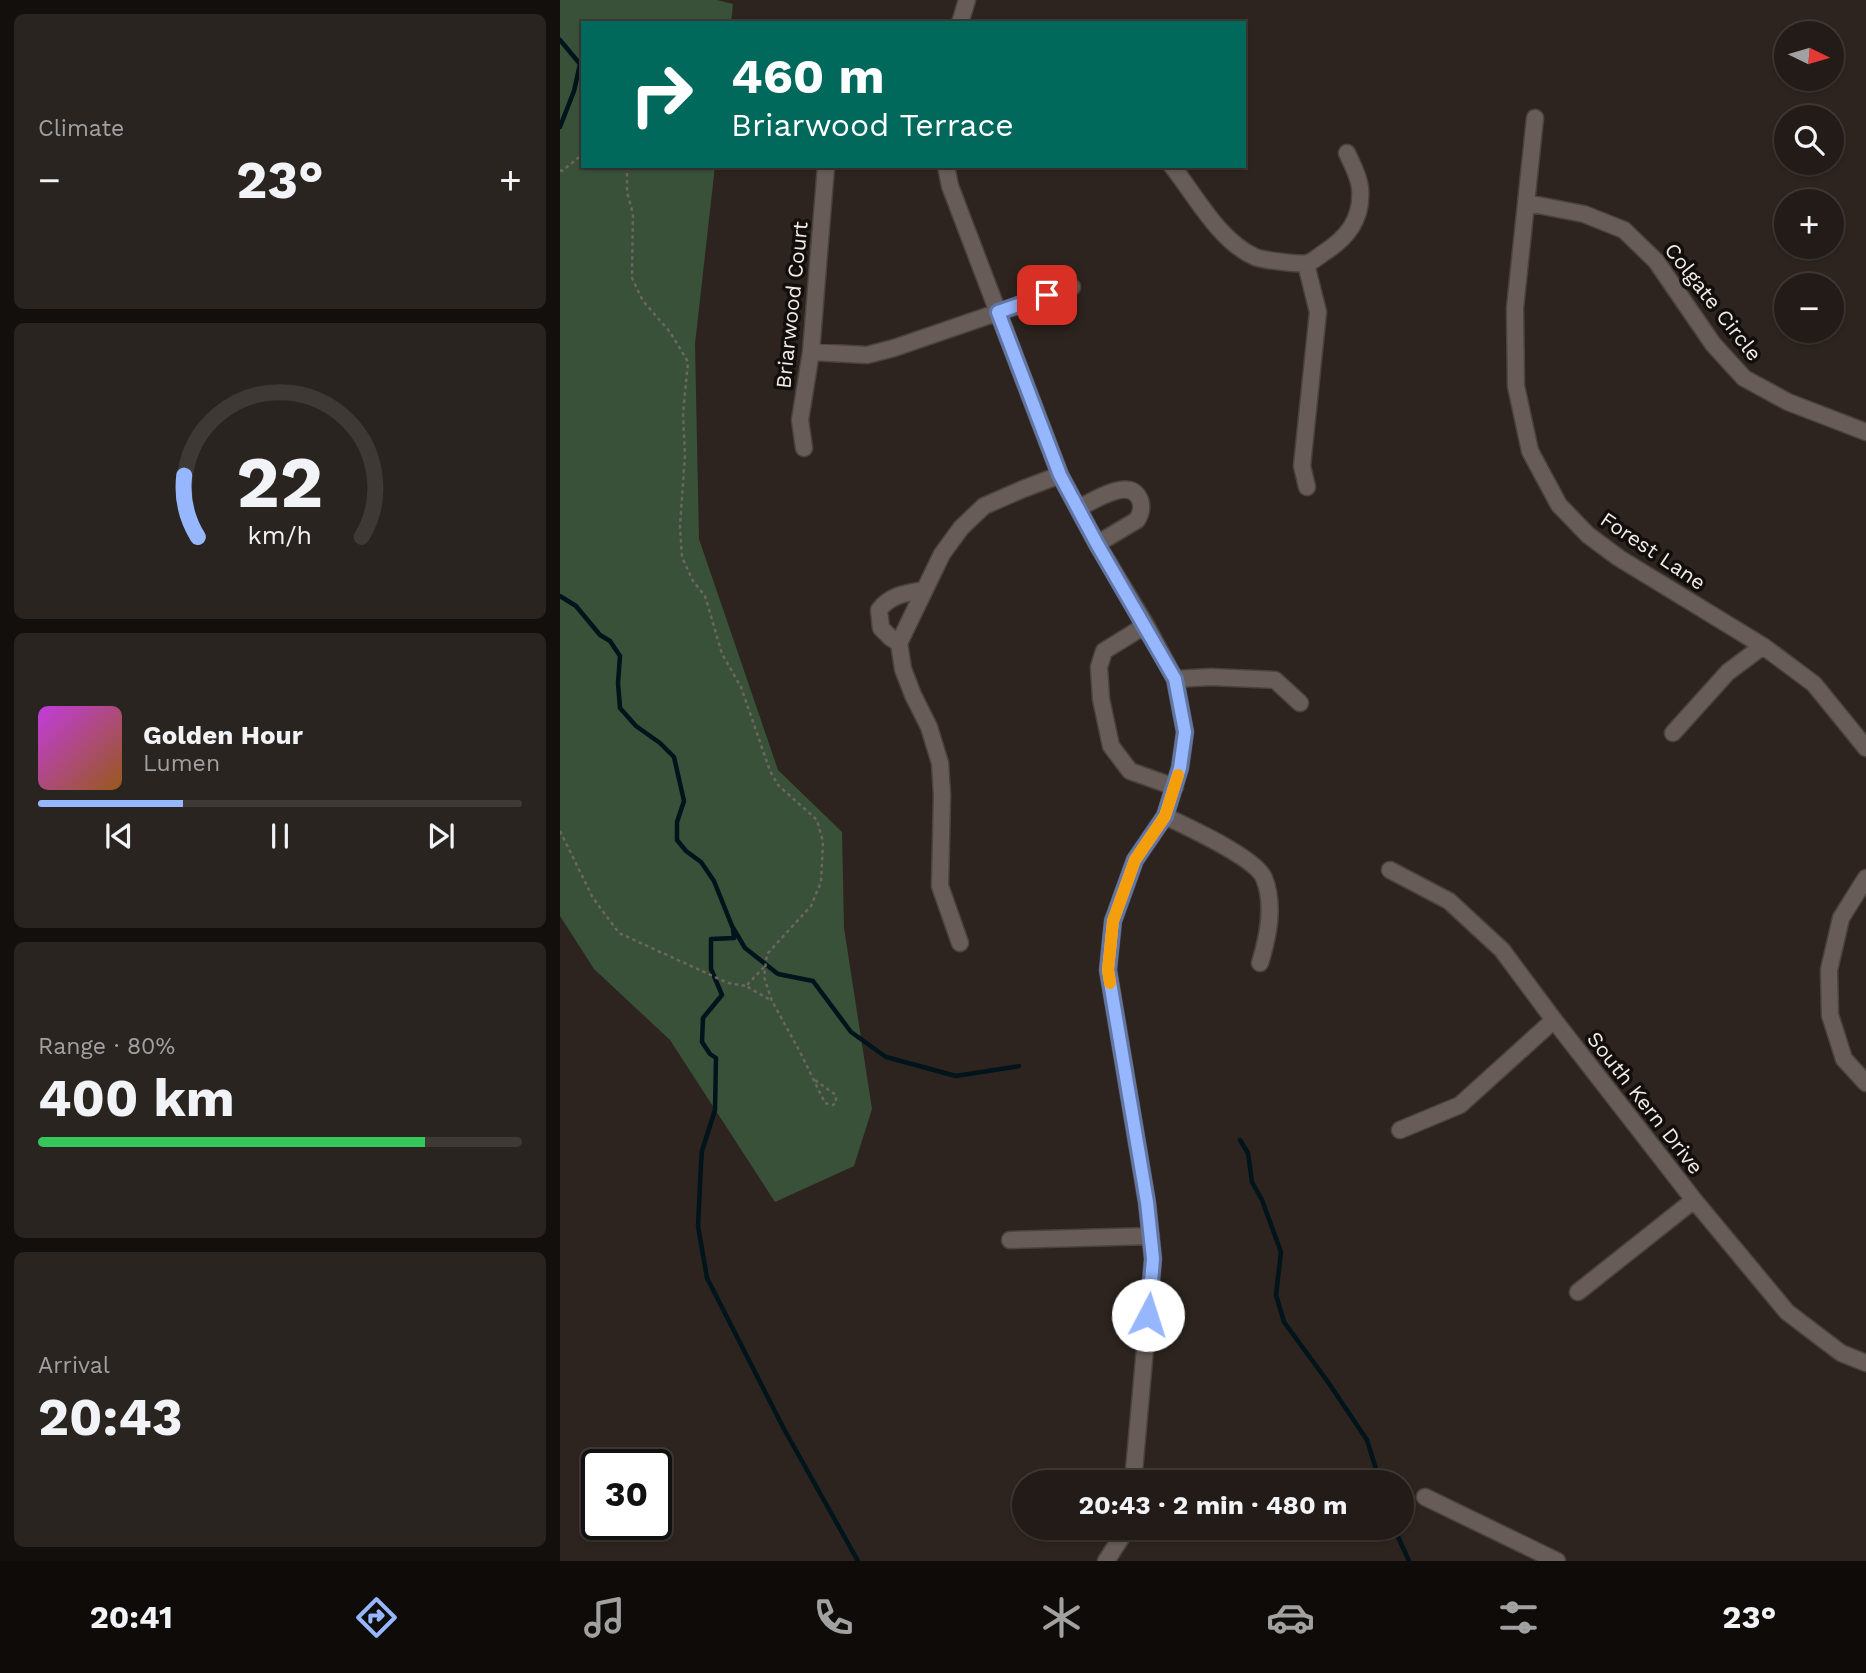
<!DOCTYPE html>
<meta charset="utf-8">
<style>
:root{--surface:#221b17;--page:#2a2420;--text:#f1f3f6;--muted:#a2a1a1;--line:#3f3936;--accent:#96b6fd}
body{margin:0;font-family:"Work Sans",sans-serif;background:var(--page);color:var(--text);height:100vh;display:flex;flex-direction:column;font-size:26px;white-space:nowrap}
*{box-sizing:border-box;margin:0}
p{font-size:23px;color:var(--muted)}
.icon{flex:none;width:38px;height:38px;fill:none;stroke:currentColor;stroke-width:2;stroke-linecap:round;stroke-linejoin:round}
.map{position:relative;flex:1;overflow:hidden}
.side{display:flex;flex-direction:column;gap:14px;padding:14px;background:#130f0d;width:560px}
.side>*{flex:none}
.guide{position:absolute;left:21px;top:21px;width:665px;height:147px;border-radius:0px;box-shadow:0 2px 5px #0004,0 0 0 2px var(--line);background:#00695c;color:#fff;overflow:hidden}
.needle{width:46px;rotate:95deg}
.fabs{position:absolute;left:1214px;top:21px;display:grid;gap:14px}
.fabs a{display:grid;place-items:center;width:70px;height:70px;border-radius:50%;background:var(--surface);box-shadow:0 2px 5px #0004,0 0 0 2px var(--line);font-size:35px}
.speed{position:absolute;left:21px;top:1449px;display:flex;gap:14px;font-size:35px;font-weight:700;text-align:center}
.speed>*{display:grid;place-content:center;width:91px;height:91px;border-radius:50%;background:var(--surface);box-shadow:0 2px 5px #0004,0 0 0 2px var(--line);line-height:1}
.speed .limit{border:4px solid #111;border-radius:10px;background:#fff;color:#111}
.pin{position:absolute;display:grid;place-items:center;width:60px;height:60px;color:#fff;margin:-30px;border-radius:14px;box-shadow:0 4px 10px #0006}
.me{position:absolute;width:77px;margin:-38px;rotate:5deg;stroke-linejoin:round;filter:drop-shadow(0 0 5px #0008)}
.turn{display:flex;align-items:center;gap:24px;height:147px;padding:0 35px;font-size:32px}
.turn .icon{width:91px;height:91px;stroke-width:2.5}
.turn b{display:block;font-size:49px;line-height:60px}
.big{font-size:52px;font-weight:700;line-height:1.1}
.side .tile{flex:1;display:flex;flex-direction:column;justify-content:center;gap:10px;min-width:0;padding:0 24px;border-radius:10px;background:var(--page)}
.side .dial{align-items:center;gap:0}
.dial svg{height:182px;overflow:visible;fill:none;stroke:var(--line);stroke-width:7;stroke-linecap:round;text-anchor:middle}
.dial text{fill:var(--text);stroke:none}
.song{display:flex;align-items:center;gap:21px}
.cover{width:84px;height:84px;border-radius:10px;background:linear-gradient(135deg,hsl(290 70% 55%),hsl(30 70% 35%))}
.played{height:7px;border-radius:4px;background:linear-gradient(90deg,var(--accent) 30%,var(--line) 30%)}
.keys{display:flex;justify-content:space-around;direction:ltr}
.heat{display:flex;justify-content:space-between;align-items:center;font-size:38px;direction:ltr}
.charge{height:10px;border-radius:5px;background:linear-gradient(90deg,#34c759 80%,var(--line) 0)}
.trip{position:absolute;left:452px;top:1470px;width:402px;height:70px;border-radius:35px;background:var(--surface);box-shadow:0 2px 5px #0004,0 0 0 2px var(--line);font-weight:700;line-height:70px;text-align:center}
.menu{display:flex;height:112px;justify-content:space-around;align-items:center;background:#0e0b09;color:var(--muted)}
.menu .icon{width:49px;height:49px}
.menu .selected{color:var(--accent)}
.menu b{font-size:32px;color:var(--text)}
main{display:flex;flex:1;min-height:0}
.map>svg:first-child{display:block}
.green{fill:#395139}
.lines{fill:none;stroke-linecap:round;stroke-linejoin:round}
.stream{stroke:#00141b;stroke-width:4.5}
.street-casing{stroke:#4a423f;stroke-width:19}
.path{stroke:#6d6561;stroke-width:2.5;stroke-dasharray:3.5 3.5;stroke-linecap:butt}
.street{stroke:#675c57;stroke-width:16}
.route-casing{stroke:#6276a4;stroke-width:18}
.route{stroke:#96b6fd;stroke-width:12}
.slow{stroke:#f59e0b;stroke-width:12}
.labels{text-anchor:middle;stroke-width:7;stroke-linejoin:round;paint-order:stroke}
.street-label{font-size:21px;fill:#f2ebe8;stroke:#120e0c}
</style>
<main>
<section class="side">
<div class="tile"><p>Climate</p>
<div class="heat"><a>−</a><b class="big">23°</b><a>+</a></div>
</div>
<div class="tile dial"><svg viewBox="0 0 100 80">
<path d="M14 69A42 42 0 1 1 86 69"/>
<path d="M14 69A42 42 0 0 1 8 42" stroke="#96b6fd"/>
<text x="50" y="56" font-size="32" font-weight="700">22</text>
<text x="50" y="72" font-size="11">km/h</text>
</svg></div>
<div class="tile">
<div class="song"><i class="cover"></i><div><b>Golden Hour</b><p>Lumen</p></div></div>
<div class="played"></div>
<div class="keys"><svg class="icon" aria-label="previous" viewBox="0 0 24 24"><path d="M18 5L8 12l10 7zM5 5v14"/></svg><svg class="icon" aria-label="pause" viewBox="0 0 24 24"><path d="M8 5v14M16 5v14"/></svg><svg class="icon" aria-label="next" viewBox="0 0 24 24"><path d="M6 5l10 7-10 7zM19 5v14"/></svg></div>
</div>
<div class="tile"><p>Range · 80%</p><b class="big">400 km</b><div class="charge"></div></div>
<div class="tile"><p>Arrival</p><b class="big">20:43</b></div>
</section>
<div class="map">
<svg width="1306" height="1561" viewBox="0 0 1306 1561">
<rect width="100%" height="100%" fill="#2d241f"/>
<path class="green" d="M0,0H157L173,4L171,23H23V166H155L135,344L139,539L218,770L282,832L284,928L312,1109L294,1166L215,1202L110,1040L34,969L0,916Z"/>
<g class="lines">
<path class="stream" d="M0,40L20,64L14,91L0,127
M0,596L16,606L40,635L50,641L60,656L58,683L60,708L76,726L100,743L114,757L124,801L117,822V840L126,851L141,862L154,881L172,926L185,948L218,974L253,981L291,1032L326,1057L396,1076L459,1066
M173,929L174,938L151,939V969L162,995L143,1018L142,1042L150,1054L156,1058L155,1110L142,1151L141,1164L138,1226L147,1278L224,1429L298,1561
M680,1140L688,1153L692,1182L702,1200L721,1252L716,1295L724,1322L768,1382L807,1440L820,1482
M834,1528L849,1561"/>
<defs>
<path id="street" d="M400,23L407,0
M975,118L955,308L956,386L970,451L999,505L1028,535L1059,558L1203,646L1254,684L1306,748
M386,166L390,186L500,475L537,544L586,625L615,679L625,732L620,768L605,816L575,860L553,921L548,970L587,1203L593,1259L573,1482
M612,166C636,196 659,241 695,257C703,260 741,265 748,263C753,261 758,257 762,254C786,239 803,220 800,188C799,176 792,164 787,153
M967,203L1024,214L1064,230L1096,261L1153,344L1184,378L1228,402L1306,432
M746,264L758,312L742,466L747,487
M251,352L307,355L334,348L512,287
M244,448L240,420L251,352L266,166
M519,508C533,501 569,477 579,498C583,505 581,514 577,520L537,544
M586,625L544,651L539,667L541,699L551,746L570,771L615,787
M339,643L331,638L321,628L319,610C330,595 346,593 364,590
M615,679L651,677L715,680L740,703
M1113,733L1168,672L1203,646
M605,816C627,827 695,857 704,878C715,905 708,937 700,963
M830,870L889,901L942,950L994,1020L1134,1200L1227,1312L1281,1353L1306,1363
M1306,878L1281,918L1269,970L1270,1015L1284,1059L1306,1083
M400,943L380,886L382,795L380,763L369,727L353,695L343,669L339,643L382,554L401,528L424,506L463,489L500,475
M840,1130L900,1105L994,1020
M450,1240L591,1236
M1018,1292L1134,1200
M865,1497L997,1561
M546,1561L561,1538L564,1528"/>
</defs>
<use href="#street" class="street-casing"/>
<path class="path" d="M67,166V192L73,214L72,278L83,301L110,332L128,362L123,413L125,455L120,526L122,557L133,581L145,596L162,654L181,687L210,771L218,785L257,820L263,842L261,882L251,906L207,954L204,977L212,1001L240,1052L265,1103L273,1105L276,1103V1095L252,1078
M0,170L2,171L23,154
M0,831L33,898L59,933L168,983L186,986
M204,967L186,986L212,1001"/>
<use href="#street" class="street"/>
</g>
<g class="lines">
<defs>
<path id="route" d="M487,295L438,312L500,475L537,544L615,679L625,732L620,768L605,816L575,860L553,921L548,970L587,1202L593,1259L588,1315"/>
</defs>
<use href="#route" class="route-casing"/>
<use href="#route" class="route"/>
<path class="slow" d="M550,983L548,970L553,921L575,860L605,816L618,775"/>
</g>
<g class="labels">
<g class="street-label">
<text transform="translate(1153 302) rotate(52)" y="7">Colgate Circle</text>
<text transform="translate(232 305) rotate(-84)" y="7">Briarwood Court</text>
<text transform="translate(1093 551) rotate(34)" y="7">Forest Lane</text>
<text transform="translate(1085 1103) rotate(52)" y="7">South Kern Drive</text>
</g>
</g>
</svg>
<div class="fabs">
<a><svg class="needle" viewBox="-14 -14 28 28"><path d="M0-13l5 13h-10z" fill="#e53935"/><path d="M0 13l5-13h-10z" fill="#a2a1a1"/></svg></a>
<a><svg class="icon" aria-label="search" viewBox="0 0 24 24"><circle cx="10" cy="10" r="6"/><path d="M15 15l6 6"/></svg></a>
<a>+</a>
<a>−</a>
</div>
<div class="speed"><div class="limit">30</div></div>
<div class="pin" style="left:487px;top:295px;background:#d93025"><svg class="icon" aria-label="arrive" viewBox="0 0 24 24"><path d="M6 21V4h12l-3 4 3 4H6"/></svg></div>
<svg class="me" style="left:588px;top:1315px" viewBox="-20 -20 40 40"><circle r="19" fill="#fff"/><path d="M0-13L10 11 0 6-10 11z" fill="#96b6fd"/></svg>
<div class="trip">20:43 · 2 min · 480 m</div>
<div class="guide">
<div class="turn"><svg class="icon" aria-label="right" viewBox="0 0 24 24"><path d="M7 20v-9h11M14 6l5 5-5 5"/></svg><div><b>460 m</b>Briarwood Terrace</div></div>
</div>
</div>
</main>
<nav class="menu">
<b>20:41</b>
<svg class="icon selected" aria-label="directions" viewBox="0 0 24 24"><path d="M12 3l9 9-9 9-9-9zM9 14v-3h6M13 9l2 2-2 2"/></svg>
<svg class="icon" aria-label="music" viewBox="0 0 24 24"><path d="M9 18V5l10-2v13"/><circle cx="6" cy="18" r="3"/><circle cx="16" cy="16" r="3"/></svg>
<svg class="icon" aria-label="phone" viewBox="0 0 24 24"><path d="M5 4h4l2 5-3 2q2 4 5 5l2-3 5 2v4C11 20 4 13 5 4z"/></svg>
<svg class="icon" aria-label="climate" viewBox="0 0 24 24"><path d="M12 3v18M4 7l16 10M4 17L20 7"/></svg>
<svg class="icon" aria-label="car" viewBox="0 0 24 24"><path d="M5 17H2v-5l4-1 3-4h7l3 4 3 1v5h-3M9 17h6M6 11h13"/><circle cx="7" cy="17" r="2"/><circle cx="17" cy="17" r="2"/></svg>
<svg class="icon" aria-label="filters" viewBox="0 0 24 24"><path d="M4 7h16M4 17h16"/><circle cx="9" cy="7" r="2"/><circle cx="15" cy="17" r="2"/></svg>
<b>23°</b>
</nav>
